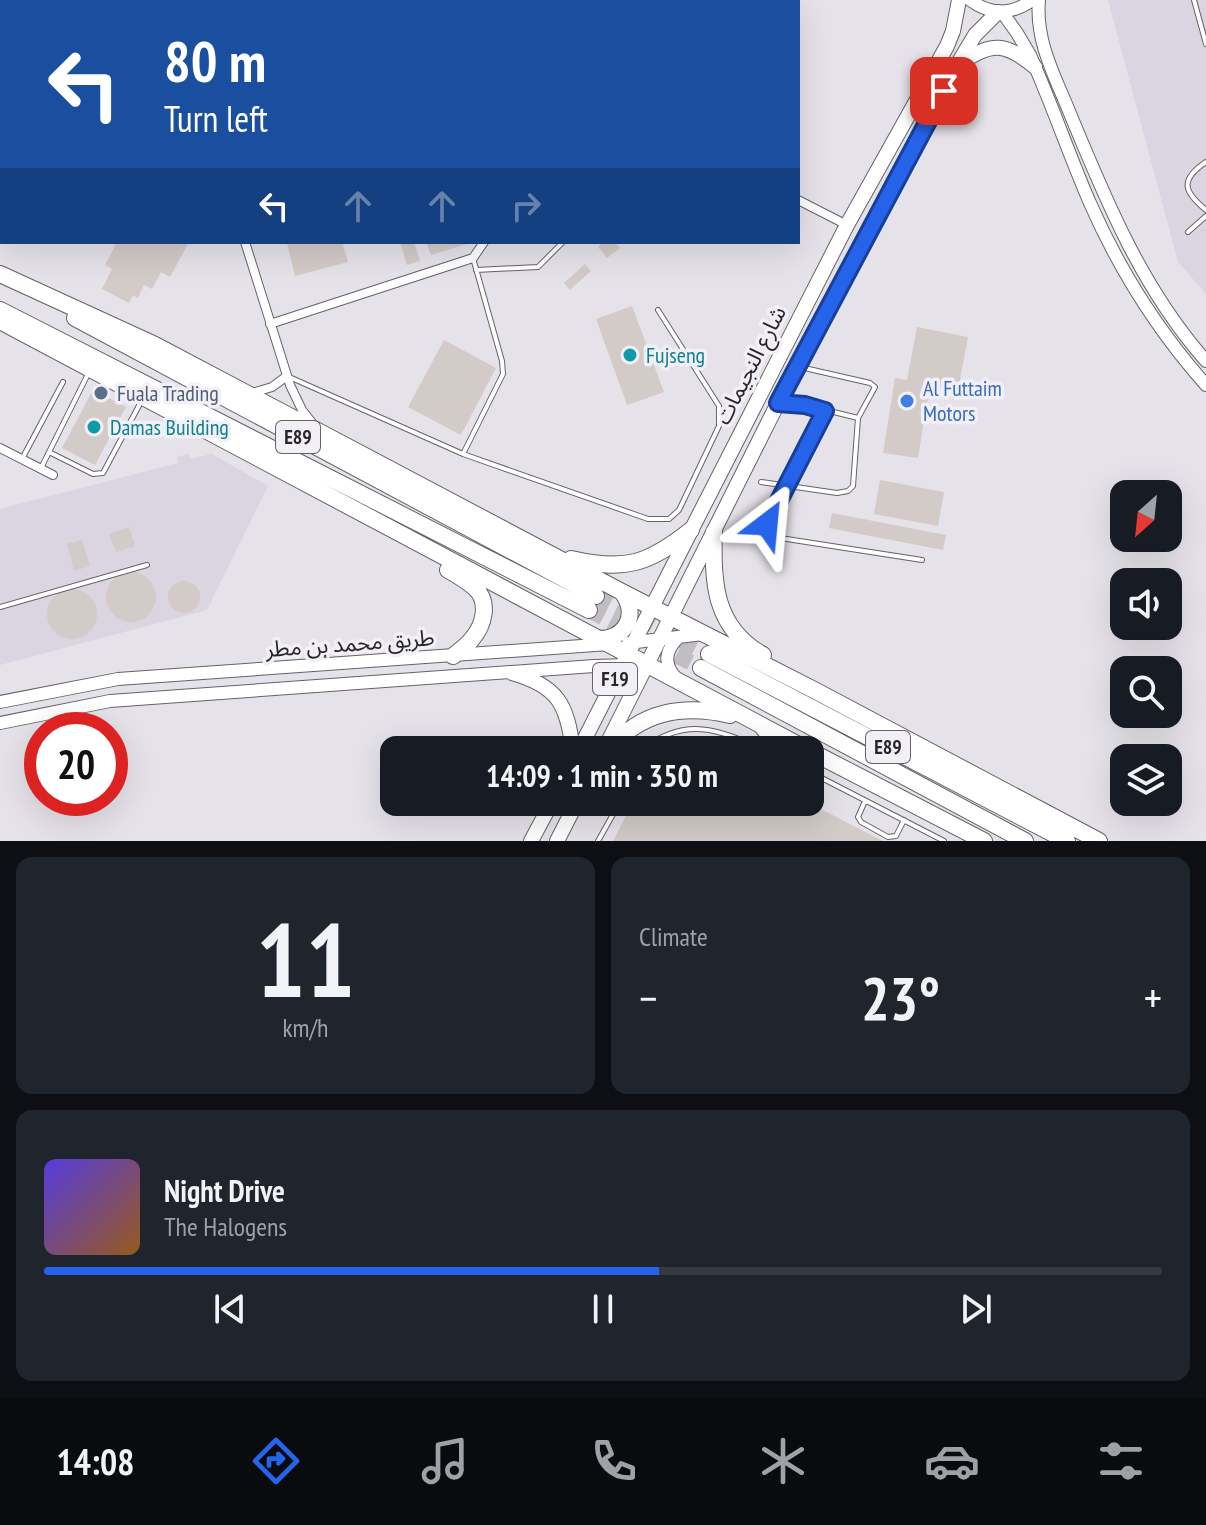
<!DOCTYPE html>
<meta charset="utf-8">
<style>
:root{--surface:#171b24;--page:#20242c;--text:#f1f3f6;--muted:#9ea1a6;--line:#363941;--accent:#2563eb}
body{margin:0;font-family:"PT Sans Narrow","Noto Sans Arabic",sans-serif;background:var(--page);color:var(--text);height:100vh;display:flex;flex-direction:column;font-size:30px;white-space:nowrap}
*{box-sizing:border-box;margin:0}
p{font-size:26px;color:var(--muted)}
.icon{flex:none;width:44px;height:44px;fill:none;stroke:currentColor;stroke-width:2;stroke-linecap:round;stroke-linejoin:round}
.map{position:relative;height:841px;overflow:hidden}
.panel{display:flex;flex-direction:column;gap:16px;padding:16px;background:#0d0f14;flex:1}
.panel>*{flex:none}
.top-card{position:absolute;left:0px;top:0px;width:800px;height:244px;box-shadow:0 8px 32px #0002;background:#1a4fa0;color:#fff;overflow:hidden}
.needle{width:52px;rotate:207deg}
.controls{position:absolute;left:1110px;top:480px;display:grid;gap:16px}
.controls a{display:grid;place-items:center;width:72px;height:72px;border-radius:16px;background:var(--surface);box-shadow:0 8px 32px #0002;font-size:40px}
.speed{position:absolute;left:24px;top:712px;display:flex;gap:16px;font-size:40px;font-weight:700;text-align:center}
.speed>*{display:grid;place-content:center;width:104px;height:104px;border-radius:50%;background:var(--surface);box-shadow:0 8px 32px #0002;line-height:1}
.speed .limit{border:12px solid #d22;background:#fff;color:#111}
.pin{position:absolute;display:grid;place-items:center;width:68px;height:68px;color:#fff;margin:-34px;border-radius:16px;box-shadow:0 4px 12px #0006}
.me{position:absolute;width:88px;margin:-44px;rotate:29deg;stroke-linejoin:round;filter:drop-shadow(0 0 6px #0008)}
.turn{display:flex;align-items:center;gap:28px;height:168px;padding:0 32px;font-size:36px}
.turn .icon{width:104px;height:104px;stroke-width:2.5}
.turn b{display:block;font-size:56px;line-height:68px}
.lanes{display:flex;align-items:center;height:76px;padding:0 32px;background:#0003;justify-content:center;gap:40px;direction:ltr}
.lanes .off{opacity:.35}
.big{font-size:60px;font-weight:700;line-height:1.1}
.panel .widget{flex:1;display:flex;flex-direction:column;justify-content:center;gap:12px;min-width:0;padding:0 28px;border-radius:16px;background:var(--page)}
.panel .dial{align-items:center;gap:0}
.dial b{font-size:104px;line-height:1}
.song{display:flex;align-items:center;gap:24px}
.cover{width:96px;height:96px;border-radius:12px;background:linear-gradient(135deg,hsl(250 70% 55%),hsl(30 70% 35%))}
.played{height:8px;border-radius:4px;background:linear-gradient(90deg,var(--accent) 55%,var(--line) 55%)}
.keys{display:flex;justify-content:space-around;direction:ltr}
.heat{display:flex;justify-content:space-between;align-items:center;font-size:44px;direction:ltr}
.panel .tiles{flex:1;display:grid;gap:16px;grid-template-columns:1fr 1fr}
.widget:last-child{grid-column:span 2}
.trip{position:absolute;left:380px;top:736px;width:444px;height:80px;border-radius:16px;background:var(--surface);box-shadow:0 8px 32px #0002;font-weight:700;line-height:80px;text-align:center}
.dock{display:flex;height:128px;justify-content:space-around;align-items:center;background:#090b0e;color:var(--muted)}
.dock .icon{width:56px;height:56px}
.dock .active{color:var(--accent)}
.dock b{font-size:36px;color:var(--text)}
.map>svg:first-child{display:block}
.built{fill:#dbd4e1}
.building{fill:#d3cbc7}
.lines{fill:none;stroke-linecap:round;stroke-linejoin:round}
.highway-tunnel{stroke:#c0bdc3;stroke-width:16;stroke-dasharray:16 8;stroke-linecap:butt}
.lane-casing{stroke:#656268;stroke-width:6}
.street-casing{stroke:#656268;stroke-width:10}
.secondary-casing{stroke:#656268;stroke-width:14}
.primary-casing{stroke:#656268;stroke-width:16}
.highway-casing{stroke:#656268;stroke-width:18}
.lane{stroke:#fff;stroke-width:4}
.street{stroke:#fff;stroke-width:8}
.secondary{stroke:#fff;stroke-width:12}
.primary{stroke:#fff;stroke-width:14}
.highway{stroke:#fff;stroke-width:16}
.route-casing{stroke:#184099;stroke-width:20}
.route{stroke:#2563eb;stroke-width:14}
.culture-dot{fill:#0f9aa8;stroke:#f3eff6;stroke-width:3}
.service-dot{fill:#5c6f8a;stroke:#f3eff6;stroke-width:3}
.shop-dot{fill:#3f7fe0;stroke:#f3eff6;stroke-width:3}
.labels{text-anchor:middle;stroke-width:7;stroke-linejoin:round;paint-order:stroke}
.shield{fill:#f3eff6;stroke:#656366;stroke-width:2}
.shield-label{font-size:20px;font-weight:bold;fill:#282729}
.culture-label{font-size:22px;fill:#0d838f;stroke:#f3eff6;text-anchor:start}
.street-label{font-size:22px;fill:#282729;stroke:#f3eff6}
.shop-label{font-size:22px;fill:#366cbe;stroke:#f3eff6;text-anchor:start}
.service-label{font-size:22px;fill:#4e5e75;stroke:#f3eff6;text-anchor:start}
</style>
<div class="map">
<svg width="1206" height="841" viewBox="0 0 1206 841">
<rect width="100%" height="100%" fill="#e6e2e9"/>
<path class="built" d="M1108,0H1206V294L1178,262Z
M188,454L191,459L212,454L268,486L207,610L0,665V509L178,463L177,457Z"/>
<path class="building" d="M112,242H189L170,277L161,272L152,289L144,285L138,298L133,295L129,303L102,289L112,269L105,265L116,244Z
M291,242H342L348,262L295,276L287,243Z
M400,242H414L420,261L407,265Z
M426,242H469L470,243L431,255Z
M604,242H615L620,248L607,258L598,247Z
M585,264L591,271L570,290L564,283Z
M632,306L664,392L627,405L596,319Z
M917,327L968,337L958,390L930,384L918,458L883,453L895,378L907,380Z
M444,340L496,368L461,435L408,407Z
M93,390L126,407L95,465L62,448Z
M880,480L944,492L938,526L874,514Z
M832,513L946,535L943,550L829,528Z
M129,527L135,546L116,552L109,534Z
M82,540L90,566L74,571L67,544Z
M106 597a25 25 0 1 1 50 0a25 25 0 1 1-50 0Z
M168 597a16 16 0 1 1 32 0a16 16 0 1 1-32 0Z
M47 614a25 25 0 1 1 50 0a25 25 0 1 1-50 0Z
M633,802H807L883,841H613Z"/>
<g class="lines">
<path class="highway-tunnel" d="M596,596L709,654
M589,610L634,634
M655,644L701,668"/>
<defs>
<path id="lane" d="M1194,0L1206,44
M1206,162C1179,180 1184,192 1206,210
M0,232L2,233
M1188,232L1206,216
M476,270L538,267L563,242
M287,376L463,454L648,519H669L679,510L719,426V406L658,310
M782,404L805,405L858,418
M825,411L767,524L766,529L774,537L922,560
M49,452L93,474L103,473L142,400
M463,454L503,374L502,361L473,258
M22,459L63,382
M41,468L89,372
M761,482L837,493L848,491L853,486L858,418L875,387L870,383L800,367
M0,607L147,565
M758,731L774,750
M641,750C686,716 718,729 764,750
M671,750C692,741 713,740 734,750
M810,772L944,841
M810,792L818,776
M865,801L858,817L861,822L888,837L896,836L904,820
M598,841L620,802"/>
<path id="street" d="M169,0L170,2
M798,200L847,225
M245,242L290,385L302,410L313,424
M270,324L473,258L484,242
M252,393L272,387L287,376
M0,448L53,475"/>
<path id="secondary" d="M970,0C990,15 1012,15 1032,0
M1039,0C1035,42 1056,78 1071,116C1107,203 1143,290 1206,361
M1002,12L1017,33L1030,55C1052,104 1069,155 1090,203C1119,269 1158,331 1206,385
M628,643L703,634
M676,678C663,664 665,650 679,637
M0,702L118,679L609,644
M0,723L110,701L594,666L629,665"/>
<path id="primary" d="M961,63C992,41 1006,43 1035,67
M512,673C558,686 567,704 573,750
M579,750L847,225L947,46L953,31L959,0
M604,750L778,403L957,65L975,35L998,12
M531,841L552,802
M557,841L577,802"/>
<path id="highway" d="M0,274L155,345L622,592L814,690L1099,841
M0,310L589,610
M75,318L596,596
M0,321L808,750
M714,532C712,581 714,628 763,655
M571,559C625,571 647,565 691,530
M448,570C457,575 467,581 475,588C490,602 484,625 472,639C467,646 459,651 453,656
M598,639C626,639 639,615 622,592
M709,654L1067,841
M701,668L1025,841
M610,750C639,711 684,704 730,715
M810,751L984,841"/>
</defs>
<use href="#lane" class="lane-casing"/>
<use href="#street" class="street-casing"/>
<use href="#secondary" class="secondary-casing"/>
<use href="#primary" class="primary-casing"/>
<use href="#highway" class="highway-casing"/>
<use href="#lane" class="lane"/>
<use href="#street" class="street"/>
<use href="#secondary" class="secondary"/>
<use href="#primary" class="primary"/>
<use href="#highway" class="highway"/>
</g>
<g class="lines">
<defs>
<path id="route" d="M767,524L825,411L805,405L778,403L944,91"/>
</defs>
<use href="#route" class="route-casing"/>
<use href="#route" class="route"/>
</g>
<g class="culture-dot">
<circle cx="630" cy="355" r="8"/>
<circle cx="94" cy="427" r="8"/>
</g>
<circle class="service-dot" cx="101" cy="393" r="8"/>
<circle class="shop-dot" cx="907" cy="401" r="8"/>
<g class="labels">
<g class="shield">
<rect x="276" y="421" width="44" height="32" rx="6"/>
<rect x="593" y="663" width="44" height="32" rx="6"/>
<rect x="866" y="731" width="44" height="32" rx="6"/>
</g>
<g class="shield-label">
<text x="298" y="444">E89</text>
<text x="615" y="686">F19</text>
<text x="888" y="754">E89</text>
</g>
<g class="culture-label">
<text x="646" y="363">Fujseng</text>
<text x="110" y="435">Damas Building</text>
</g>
<g class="street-label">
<text transform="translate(750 365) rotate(-63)" y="8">شارع النجيمات</text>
<text transform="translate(350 643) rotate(-4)" y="8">طريق محمد بن مطر</text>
</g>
<g class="shop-label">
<text x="923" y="396">Al Futtaim<tspan x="923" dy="25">Motors</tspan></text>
</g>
<g class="service-label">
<text x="117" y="401">Fuala Trading</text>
</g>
</g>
</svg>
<div class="controls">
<a><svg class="needle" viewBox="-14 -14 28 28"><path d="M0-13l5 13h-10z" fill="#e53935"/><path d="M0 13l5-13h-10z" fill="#9ea1a6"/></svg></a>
<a><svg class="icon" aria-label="sound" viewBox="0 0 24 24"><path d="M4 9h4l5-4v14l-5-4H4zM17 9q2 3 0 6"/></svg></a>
<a><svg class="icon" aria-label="search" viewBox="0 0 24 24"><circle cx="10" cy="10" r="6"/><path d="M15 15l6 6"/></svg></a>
<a><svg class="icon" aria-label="layers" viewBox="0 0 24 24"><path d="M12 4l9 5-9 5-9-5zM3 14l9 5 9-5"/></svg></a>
</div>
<div class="speed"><div class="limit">20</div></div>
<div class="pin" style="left:944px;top:91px;background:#d93025"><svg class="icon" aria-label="arrive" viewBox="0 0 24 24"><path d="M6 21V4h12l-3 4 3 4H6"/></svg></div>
<svg class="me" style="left:767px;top:524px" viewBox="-20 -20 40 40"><path d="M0-17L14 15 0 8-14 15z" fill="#2563eb" stroke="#fff" stroke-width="4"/></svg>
<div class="trip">14:09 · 1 min · 350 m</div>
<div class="top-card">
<div class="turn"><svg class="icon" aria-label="left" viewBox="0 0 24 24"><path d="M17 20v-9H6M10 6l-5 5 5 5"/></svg><div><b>80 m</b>Turn left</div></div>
<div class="lanes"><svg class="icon" aria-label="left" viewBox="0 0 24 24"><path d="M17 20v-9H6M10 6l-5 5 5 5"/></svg><svg class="icon off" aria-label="ahead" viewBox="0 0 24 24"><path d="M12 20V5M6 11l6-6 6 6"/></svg><svg class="icon off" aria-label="ahead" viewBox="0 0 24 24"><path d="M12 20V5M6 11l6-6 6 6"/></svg><svg class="icon off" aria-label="right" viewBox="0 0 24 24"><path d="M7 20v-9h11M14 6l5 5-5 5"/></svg></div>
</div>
</div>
<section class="panel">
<div class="tiles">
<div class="widget dial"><b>11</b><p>km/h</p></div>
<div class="widget"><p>Climate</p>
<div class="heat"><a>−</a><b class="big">23°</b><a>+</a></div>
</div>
<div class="widget">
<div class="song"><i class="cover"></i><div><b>Night Drive</b><p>The Halogens</p></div></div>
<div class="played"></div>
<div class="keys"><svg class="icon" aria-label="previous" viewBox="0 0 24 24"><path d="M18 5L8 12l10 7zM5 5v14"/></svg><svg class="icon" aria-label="pause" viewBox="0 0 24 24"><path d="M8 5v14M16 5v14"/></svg><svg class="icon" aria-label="next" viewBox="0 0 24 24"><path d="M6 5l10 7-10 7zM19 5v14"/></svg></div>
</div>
</div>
</section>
<nav class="dock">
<b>14:08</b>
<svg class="icon active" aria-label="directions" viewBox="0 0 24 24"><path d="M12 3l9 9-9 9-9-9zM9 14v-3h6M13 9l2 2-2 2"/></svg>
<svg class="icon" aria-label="music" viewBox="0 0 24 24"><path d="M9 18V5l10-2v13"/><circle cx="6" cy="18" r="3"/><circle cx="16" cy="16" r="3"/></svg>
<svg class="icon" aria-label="phone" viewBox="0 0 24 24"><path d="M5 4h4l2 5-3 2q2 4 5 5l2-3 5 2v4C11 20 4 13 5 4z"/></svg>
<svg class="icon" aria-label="climate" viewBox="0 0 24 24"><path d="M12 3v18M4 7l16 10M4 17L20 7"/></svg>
<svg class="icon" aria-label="car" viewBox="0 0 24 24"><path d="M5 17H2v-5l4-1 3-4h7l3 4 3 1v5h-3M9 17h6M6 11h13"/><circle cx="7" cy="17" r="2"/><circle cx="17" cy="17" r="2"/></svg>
<svg class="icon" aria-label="filters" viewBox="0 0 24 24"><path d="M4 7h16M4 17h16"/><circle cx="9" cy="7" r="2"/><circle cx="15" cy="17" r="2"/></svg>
</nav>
